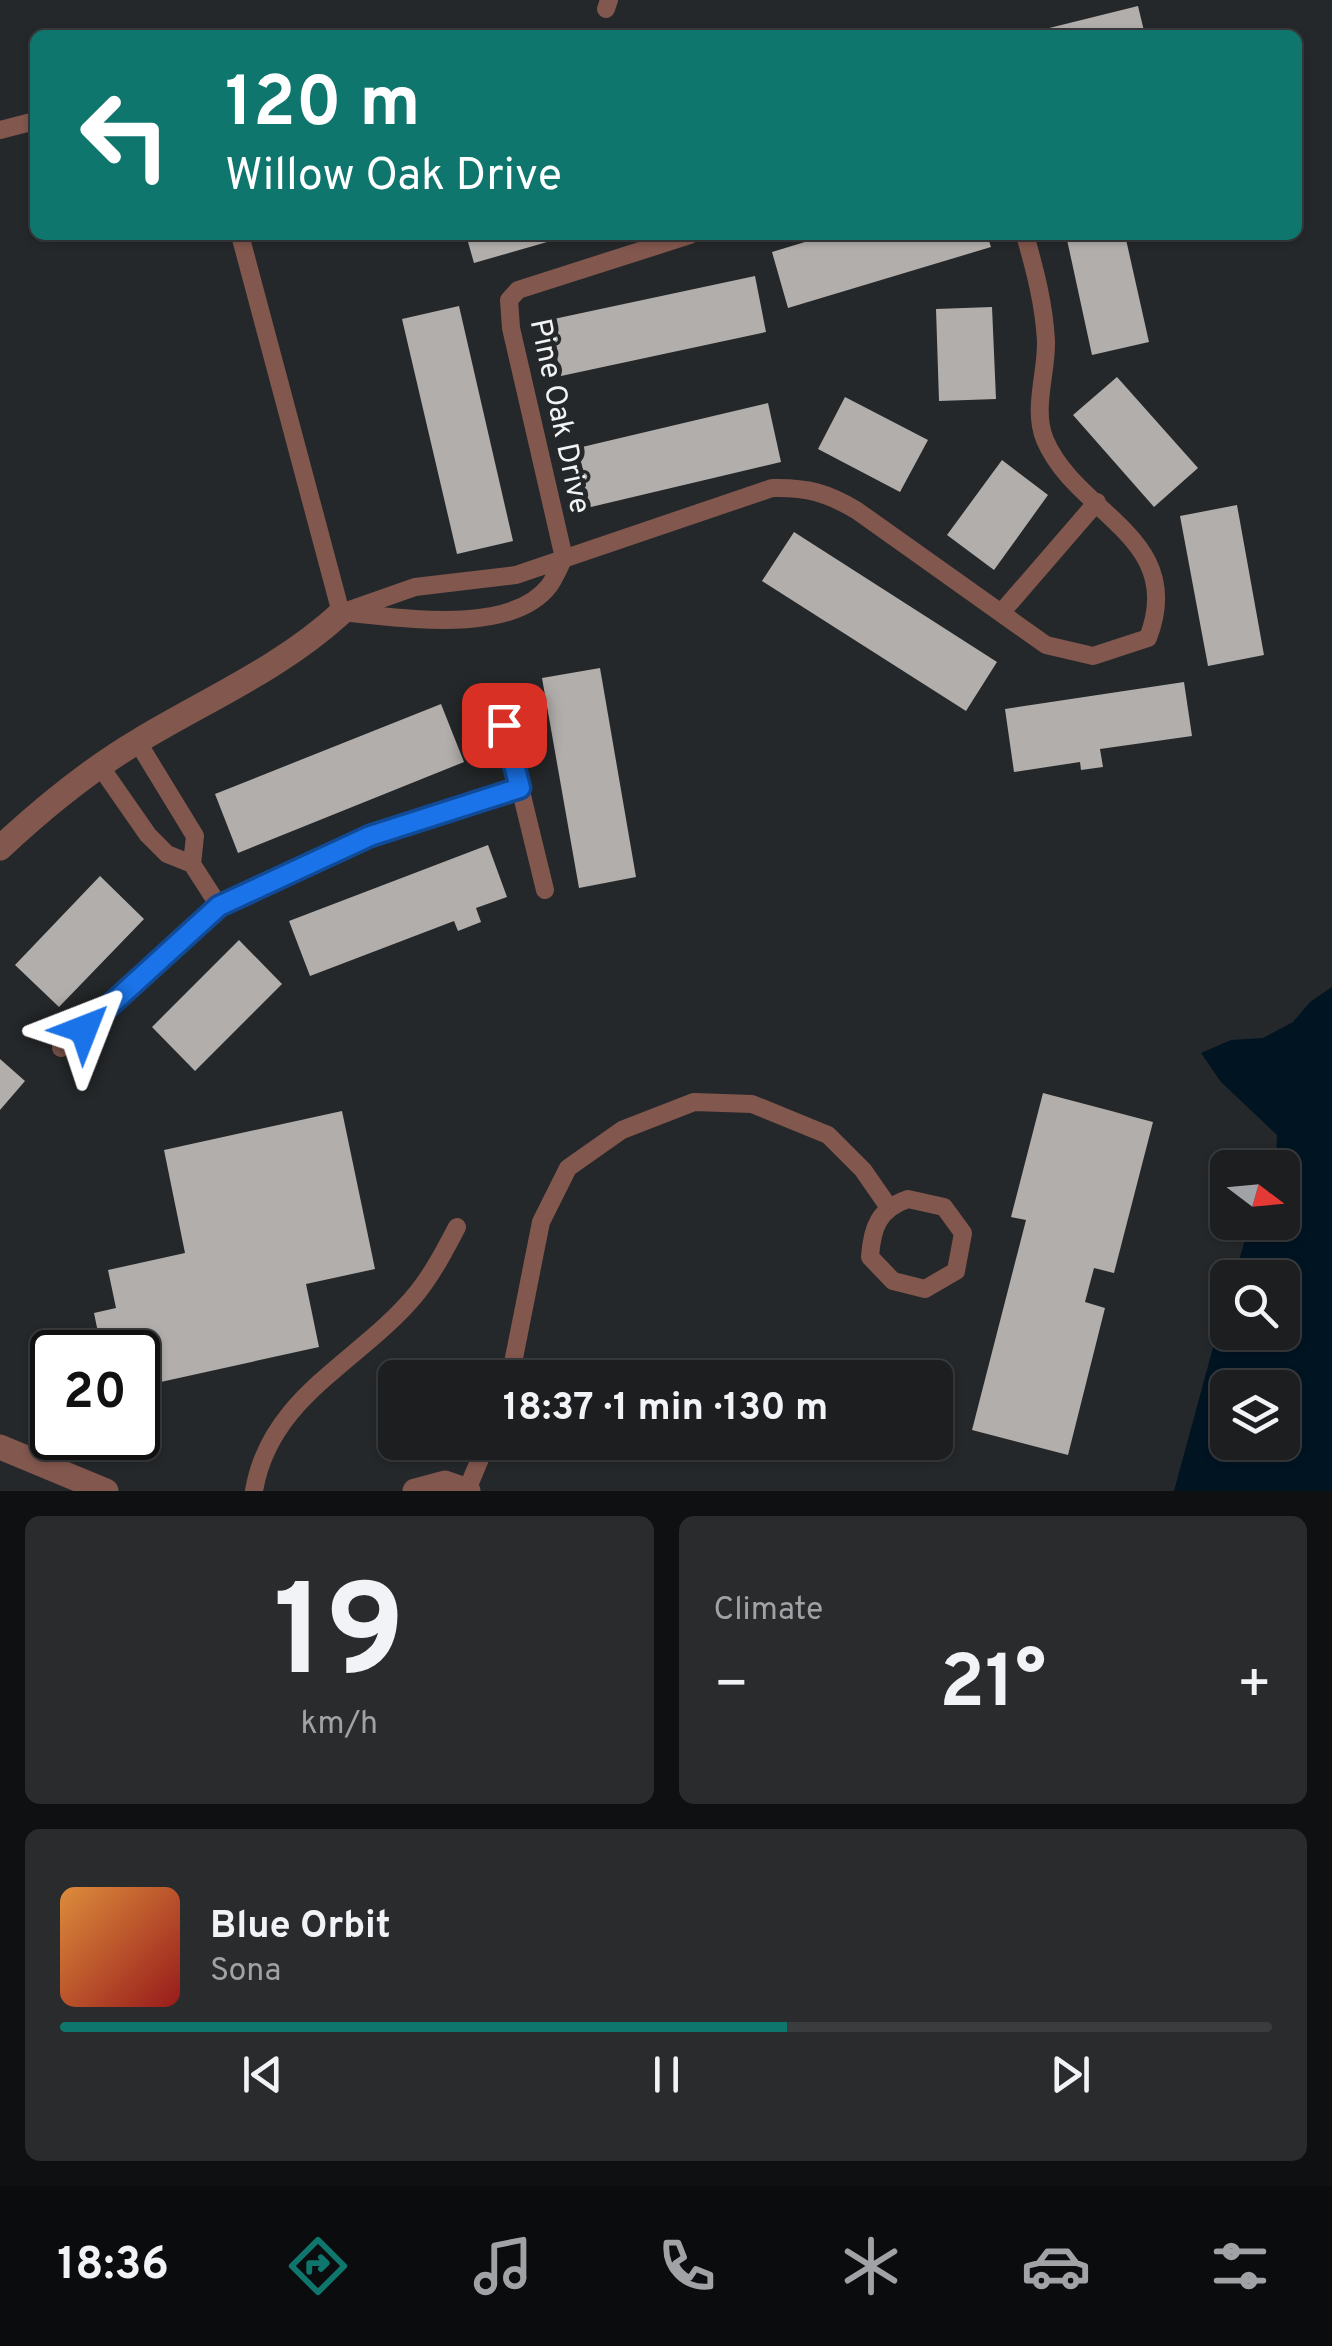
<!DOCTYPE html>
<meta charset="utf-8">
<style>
:root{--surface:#1c1e20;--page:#292b2d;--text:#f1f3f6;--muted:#a0a2a5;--line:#3a3c3e;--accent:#0f766e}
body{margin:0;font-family:Overpass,sans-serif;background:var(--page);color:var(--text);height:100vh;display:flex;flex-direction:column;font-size:38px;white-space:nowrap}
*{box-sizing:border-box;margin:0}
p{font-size:32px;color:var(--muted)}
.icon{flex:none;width:55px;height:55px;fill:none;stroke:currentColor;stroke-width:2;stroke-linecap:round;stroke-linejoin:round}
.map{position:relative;height:1491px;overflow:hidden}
.sheet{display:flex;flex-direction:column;gap:25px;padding:25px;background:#0f1012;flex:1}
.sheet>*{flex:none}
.banner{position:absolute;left:30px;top:30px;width:1272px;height:210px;border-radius:15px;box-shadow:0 2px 8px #0004,0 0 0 2px var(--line);background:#0f766e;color:#fff;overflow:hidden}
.needle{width:65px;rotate:106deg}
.controls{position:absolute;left:1210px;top:1150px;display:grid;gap:20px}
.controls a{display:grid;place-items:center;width:90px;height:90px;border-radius:15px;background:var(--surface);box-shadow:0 2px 8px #0004,0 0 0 2px var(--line);font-size:50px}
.speed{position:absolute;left:30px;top:1330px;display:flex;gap:20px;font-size:50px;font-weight:700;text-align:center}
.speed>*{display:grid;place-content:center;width:130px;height:130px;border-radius:50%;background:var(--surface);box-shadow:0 2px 8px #0004,0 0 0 2px var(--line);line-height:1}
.speed .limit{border:5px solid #111;border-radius:15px;background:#fff;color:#111}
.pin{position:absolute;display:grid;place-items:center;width:85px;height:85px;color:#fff;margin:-42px;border-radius:20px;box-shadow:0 5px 15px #0006}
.me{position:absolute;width:110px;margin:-55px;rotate:45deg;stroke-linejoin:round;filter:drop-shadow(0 0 8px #0008)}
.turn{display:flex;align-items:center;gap:35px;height:210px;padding:0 30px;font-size:45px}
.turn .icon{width:130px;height:130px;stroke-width:2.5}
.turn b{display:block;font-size:70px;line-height:85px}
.big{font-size:75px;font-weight:700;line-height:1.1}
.sheet .card{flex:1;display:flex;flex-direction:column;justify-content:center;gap:15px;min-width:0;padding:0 35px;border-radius:15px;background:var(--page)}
.sheet .dial{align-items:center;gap:0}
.dial b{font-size:130px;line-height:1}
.song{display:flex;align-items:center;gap:30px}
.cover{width:120px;height:120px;border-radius:15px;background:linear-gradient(135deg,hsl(30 70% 55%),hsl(0 70% 35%))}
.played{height:10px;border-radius:5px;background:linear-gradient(90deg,var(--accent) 60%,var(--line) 60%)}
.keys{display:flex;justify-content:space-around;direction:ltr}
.heat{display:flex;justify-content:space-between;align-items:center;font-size:55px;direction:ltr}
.sheet .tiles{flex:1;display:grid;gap:25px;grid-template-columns:1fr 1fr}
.card:last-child{grid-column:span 2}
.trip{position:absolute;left:378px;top:1360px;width:575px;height:100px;border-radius:15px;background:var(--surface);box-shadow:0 2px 8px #0004,0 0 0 2px var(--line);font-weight:700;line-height:100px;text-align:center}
.dock{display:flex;height:160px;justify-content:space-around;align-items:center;background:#0b0c0d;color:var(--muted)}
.dock .icon{width:70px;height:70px}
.dock .on{color:var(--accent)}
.dock b{font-size:45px;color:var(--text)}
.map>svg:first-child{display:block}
.water{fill:#001422;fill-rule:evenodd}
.building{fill:#b1aeab}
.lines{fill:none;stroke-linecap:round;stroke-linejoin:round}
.service{stroke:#82574e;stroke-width:18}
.minor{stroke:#82574e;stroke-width:25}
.route-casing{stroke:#114b97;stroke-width:25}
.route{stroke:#1a73e8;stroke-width:18}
.labels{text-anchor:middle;stroke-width:10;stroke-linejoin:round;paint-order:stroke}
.street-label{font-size:30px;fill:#f1f3f4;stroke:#25282a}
</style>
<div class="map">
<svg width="1332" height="1491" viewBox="0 0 1332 1491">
<rect width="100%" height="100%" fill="#25282a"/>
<path class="water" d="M1332,987V1491H1174L1227,1296L1228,1332H1282V1278L1234,1277L1250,1223L1282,1222V1168L1270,1167L1276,1160L1277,1135L1221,1082L1201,1053L1231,1040L1263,1038L1293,1022L1310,1002ZM1228,1388H1282V1442H1228Z"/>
<path class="building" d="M1138,6L1145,35H1025V34Z
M466,235H567L568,236L474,263Z
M828,235H987L991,247L788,308L772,252Z
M1066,235H1125L1149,342L1092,355Z
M755,276L766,332L561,376L549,320Z
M459,306L513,541L457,554L402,319Z
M992,307L996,399L939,401L936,309Z
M1117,377L1198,468L1154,507L1073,415Z
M845,397L928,440L900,492L818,449Z
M768,403L781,462L574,511L561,452Z
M1002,460L1048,495L994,570L947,535Z
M1237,505L1264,655L1208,666L1180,516Z
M794,532L997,662L966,711L762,581Z
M600,668L636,877L579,888L542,678Z
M1184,682L1192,736L1100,749L1103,767L1081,770L1080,762L1014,772L1005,709Z
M441,704L464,762L238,853L215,794Z
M488,845L507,897L476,908L481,922L458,931L454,921L310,976L289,921Z
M100,876L144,919L59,1007L15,965Z
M239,940L282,984L195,1071L152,1027Z
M0,1059L25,1081L0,1110Z
M1043,1093L1153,1122L1114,1273L1094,1268L1085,1302L1105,1308L1068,1455L972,1430L1026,1220L1011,1217Z
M342,1111L375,1269L306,1284L319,1347L138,1387V1352H102L94,1313L116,1308L108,1270L185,1253L164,1150Z"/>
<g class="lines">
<path class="service" d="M606,9L609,0
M0,130L35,121
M240,235L341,613
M564,558L511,328L509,300L518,290L690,235
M341,613L415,587L516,575L772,488C807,487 827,493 856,510L1046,645L1093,656L1148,638C1187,537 1077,515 1045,440C1032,409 1047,373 1046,341C1044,304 1035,270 1025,235
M351,613C404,618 511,635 549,586C555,578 559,567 564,558
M1001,613L1097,502
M497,693L545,890
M137,741L195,836L192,864
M100,766L148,835L167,854L192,864L219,906
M61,1048L219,906L371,836L520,789
M908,1199L944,1207L963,1233L956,1271L925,1289L893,1281L870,1257C872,1227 879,1209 908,1199Z
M510,1378L541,1222L568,1168L622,1130L694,1102L752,1104L828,1135L863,1170L888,1206
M467,1490L487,1442
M254,1491C270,1395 361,1362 417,1293C433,1273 445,1250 457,1227"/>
<path class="minor" d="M0,848C43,808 89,770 140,740C210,698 281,668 341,613
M0,1447L106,1491
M415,1491L445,1483L468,1491"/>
</g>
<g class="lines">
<defs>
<path id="route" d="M84,1029L219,906L370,836L520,788L504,725"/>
</defs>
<use href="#route" class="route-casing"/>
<use href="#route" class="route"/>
</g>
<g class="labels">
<g class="street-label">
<text transform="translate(561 416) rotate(78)" y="10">Pine Oak Drive</text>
</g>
</g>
</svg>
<div class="controls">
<a><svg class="needle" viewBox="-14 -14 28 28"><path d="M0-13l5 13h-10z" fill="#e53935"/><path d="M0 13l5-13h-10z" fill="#a0a2a5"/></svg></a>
<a><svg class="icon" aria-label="search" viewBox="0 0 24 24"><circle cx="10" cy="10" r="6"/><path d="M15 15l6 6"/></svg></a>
<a><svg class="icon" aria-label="layers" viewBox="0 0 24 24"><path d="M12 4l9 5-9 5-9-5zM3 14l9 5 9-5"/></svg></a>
</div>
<div class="speed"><div class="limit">20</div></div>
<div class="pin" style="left:504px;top:725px;background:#d93025"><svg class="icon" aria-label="arrive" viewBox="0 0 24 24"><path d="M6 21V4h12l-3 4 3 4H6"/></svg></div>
<svg class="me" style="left:84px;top:1029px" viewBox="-20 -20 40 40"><path d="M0-17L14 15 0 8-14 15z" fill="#1a73e8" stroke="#fff" stroke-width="4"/></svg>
<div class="trip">18:37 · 1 min · 130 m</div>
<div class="banner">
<div class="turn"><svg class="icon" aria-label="left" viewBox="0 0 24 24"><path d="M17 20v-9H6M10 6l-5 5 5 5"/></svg><div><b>120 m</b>Willow Oak Drive</div></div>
</div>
</div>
<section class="sheet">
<div class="tiles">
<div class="card dial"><b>19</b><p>km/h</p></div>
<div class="card"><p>Climate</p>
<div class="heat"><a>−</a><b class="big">21°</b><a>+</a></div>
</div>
<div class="card">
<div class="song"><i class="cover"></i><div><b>Blue Orbit</b><p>Sona</p></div></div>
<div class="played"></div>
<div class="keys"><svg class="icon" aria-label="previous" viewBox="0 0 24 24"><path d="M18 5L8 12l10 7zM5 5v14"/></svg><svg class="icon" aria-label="pause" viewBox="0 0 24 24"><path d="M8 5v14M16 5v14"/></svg><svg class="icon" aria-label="next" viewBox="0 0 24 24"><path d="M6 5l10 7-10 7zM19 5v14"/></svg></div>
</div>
</div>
</section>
<nav class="dock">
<b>18:36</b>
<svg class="icon on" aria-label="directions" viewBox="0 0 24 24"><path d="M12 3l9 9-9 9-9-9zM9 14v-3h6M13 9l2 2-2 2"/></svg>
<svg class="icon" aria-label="music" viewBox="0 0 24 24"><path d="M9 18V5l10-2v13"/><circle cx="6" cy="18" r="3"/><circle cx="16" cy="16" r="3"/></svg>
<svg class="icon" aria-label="phone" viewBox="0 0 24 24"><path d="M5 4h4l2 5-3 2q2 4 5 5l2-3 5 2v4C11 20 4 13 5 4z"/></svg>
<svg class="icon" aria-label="climate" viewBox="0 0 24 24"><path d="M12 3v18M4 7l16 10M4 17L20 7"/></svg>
<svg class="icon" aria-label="car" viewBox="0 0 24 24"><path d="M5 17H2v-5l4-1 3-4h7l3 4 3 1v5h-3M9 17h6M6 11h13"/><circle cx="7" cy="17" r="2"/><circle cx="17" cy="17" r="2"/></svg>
<svg class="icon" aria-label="filters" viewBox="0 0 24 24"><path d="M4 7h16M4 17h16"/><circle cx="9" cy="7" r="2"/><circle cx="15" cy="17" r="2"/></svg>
</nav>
